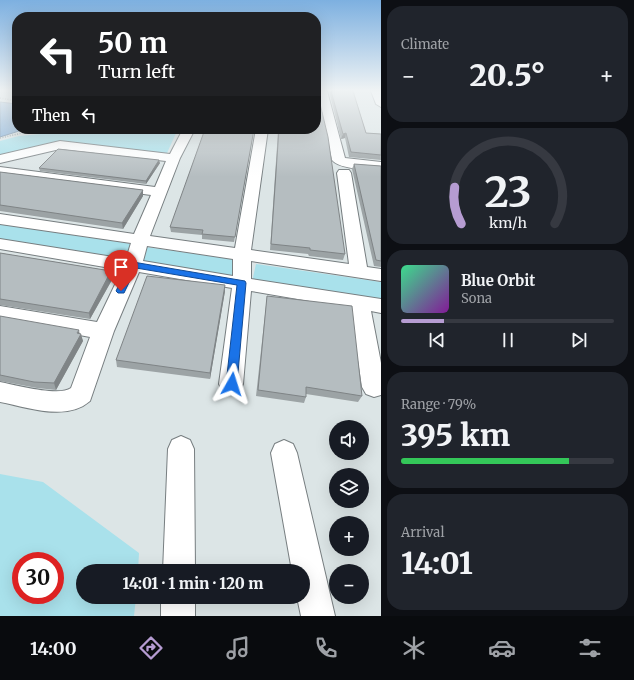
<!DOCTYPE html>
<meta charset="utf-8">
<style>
:root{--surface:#171b24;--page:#20242c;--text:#f1f3f6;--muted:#9ea1a6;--line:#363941;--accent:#b69cd2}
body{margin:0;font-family:Merriweather,serif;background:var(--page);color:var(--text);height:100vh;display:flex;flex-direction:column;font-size:15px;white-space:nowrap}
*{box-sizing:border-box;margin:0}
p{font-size:13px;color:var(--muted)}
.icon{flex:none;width:22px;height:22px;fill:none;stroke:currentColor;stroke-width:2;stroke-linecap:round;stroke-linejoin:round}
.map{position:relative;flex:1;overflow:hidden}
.side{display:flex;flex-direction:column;gap:6px;padding:6px;background:#0d0f14;width:253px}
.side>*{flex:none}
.hud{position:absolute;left:12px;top:12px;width:309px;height:122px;border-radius:16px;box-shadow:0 4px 16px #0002;background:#202124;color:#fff;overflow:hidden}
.controls{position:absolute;left:329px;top:420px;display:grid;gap:8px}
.controls a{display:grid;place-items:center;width:40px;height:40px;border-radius:50%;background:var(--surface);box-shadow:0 4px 16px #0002;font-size:20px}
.speed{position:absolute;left:12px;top:552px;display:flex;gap:8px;font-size:20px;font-weight:700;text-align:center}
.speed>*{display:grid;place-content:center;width:52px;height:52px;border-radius:50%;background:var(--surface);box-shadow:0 4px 16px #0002;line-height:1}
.speed .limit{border:6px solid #d22;background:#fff;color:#111}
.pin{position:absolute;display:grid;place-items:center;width:34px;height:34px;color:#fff;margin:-41px -17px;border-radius:50% 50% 50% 0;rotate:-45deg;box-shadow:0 0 4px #0007}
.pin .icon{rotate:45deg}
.me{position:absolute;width:44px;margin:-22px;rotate:6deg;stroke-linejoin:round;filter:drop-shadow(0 0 3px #0008)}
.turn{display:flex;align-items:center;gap:14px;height:84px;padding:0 20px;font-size:18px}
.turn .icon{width:52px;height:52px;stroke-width:2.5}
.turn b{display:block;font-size:28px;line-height:34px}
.then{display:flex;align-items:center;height:38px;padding:0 20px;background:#0003;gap:8px;font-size:15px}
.big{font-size:30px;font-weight:800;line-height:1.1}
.side .card{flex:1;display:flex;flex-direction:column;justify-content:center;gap:6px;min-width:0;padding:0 14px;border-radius:16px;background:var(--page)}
.side .dial{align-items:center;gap:0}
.dial svg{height:104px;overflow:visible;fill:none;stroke:var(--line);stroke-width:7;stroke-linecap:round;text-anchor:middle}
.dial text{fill:var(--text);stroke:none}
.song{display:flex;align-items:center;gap:12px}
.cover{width:48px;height:48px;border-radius:6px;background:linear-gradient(135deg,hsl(150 70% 55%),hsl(290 70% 35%))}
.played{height:4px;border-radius:2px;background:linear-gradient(90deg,var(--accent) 20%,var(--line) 20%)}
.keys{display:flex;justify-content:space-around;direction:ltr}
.heat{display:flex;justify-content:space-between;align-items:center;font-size:22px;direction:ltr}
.charge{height:6px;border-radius:3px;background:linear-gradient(90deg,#34c759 79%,var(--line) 0)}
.trip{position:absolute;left:76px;top:564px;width:234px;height:40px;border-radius:20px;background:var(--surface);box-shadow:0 4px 16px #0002;font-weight:800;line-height:40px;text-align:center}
.tab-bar{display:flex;height:64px;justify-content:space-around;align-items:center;background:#090b0e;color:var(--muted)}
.tab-bar .icon{width:28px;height:28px}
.tab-bar .on{color:var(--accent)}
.tab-bar b{font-size:18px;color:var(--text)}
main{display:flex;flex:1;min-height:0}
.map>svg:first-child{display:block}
.green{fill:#a9e1eb;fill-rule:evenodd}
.water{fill:#7daad5;stroke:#6484a2}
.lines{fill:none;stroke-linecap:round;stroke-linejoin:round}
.minor-casing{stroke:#777e80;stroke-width:2}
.path{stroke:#999fa0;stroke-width:1.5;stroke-dasharray:1 1.5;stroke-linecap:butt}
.minor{fill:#fff;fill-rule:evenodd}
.wall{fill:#9ca3a5}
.shaded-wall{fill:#7f8486}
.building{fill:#b5bdc0;stroke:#7f8486}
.route{fill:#1a73e8;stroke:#114b97}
</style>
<main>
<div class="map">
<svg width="381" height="616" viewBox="0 0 381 616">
<rect width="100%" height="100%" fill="#dce5e6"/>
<path class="green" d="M94,129H178L167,153L63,143L0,157V141L19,136Z
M0,224L132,244L124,258L0,239Z
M146,247L238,260L234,276L139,262Z
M256,264L381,282V301L252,282Z
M0,474L43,482L139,553L138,571H83V597H136L134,616H0ZM21,561H55V595H21Z"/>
<path class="water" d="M0,102L17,104V129H60L19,131L0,137Z"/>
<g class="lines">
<defs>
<path id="minor" d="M317,91H327L345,158L381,162V170C369,169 340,170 332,160Z
M371,91H381V107L376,104Z
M183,129H195L180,158L150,236L235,248L256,129H268L251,250L349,264L337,173L339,170H349L351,173L367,267L381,269V281L251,261V279L381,299V313L371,311L381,363V395L374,397L366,394L362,387L350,308L251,291L243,384L239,391L231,394L223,391L219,384L232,288L139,272L114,331L90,401C66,422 27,407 0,402V382C16,385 59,397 71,388L90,337L0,320V306L97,322L122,270L0,249V239L126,259L131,243L0,224V214L134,234L151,195L0,175V167L155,187L166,161L60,149L0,163V155L60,141L170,154ZM147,246L233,259V276L143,261Z
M181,436L190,440L194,449L195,571H163L168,449L172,440Z
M284,440L293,444L297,453L335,616H301L297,597H303V571H292L271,453L275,444Z
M161,597H195V616H161Z"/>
</defs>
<use href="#minor" class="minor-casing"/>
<path class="path" d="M0,98L17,101
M0,138L31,131L60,129"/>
<use href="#minor" class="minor"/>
</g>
<path class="wall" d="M329,91H353L366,133L381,134V160L349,157L345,138L341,139Z
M254,129L234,242L202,239V235L171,232L170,227Z
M278,129L345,254L343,260L309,256L308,254L270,250L277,146Z
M160,163L146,184L40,171L39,168Z
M354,164L381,166V267L374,266L352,169Z
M0,172L143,190V196L123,229L0,211Z
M0,253L111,271L113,278L90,319L0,305Z
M225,291L210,379L117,367L116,360Z
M267,296L362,396L358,402L306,394V397L304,403L256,396Z
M0,316L80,334L83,341L56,390L37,388L0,381Z"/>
<path class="shaded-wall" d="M346,133L345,138L341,139L343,134Z
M159,160L160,163L146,184V181Z
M143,190V196L123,229L122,223Z
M111,271L113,278L90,319L89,313Z
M225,285V291L210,379V373Z
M79,330L80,336L81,334L83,341L56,390L54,383Z"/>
<path class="building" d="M316,91H317L328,137L345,254L310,250V248L271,244L279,129H316Z
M331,91H353L366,133L381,134V155L351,152L346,133L343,134Z
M205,129H254L235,237L202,234L203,230L170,227Z
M58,149L159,160L146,181L39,168Z
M354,164L381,166V261L376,260Z
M0,172L143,190L122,223L0,205Z
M0,253L111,271L89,313L0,299Z
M147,276L225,285L210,373L116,360Z
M267,296L352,306L362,396L306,387V397L258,390Z
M0,316L79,330L77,333L81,334L54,383L34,382L0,375Z"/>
<linearGradient id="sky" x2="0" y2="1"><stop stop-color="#7db0e0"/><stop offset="0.51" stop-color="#eff3f4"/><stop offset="1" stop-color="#eff3f4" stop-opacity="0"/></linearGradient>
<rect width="381" height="177" fill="url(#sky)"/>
<path class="route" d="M133,262L245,281L246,283L237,384L235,387L232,388L228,387L226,384L237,285L136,268L124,293H118L116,291L129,265Z"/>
</svg>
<div class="controls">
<a><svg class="icon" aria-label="sound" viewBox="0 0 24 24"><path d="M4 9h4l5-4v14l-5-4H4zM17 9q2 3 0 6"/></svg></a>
<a><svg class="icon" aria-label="layers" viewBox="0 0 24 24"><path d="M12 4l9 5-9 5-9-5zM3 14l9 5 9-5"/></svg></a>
<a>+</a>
<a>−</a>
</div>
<div class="speed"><div class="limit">30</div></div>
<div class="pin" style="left:121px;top:291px;background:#d93025"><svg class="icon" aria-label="arrive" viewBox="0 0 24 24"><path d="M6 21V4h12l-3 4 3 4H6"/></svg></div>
<svg class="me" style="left:232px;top:384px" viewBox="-20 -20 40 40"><path d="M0-17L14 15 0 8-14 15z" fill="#1a73e8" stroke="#fff" stroke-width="4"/></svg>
<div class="trip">14:01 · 1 min · 120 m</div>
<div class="hud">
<div class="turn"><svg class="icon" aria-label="left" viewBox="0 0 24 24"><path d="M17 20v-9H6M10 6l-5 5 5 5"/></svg><div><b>50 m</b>Turn left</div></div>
<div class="then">Then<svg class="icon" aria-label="left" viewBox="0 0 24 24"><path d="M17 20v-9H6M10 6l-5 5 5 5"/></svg></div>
</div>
</div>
<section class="side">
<div class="card"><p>Climate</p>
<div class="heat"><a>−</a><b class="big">20.5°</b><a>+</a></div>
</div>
<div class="card dial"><svg viewBox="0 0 100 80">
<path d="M14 69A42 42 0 1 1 86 69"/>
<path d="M14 69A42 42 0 0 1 9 41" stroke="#b69cd2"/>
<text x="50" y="56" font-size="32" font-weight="700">23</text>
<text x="50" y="72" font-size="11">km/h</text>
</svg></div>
<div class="card">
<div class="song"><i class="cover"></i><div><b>Blue Orbit</b><p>Sona</p></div></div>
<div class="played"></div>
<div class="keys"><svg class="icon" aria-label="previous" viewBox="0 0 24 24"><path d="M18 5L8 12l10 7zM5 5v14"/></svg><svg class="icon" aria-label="pause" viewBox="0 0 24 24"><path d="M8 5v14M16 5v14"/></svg><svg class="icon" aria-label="next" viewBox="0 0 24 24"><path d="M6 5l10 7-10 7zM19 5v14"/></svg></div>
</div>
<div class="card"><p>Range · 79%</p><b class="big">395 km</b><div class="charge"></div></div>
<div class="card"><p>Arrival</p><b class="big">14:01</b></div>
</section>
</main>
<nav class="tab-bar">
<b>14:00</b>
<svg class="icon on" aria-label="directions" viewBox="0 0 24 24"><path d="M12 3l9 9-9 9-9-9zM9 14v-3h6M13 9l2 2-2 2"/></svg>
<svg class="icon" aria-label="music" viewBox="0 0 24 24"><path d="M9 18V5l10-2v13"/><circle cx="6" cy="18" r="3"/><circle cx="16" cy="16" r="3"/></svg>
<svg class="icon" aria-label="phone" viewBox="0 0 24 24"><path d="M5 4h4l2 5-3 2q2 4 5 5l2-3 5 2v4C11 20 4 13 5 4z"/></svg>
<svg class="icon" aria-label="climate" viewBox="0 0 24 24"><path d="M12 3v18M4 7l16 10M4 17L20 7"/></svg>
<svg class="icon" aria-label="car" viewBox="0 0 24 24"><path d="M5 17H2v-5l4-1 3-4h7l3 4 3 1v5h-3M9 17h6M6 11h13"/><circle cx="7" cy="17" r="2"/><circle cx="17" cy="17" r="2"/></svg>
<svg class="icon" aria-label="filters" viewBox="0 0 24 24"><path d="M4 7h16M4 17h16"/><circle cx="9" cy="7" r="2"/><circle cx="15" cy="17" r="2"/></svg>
</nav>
